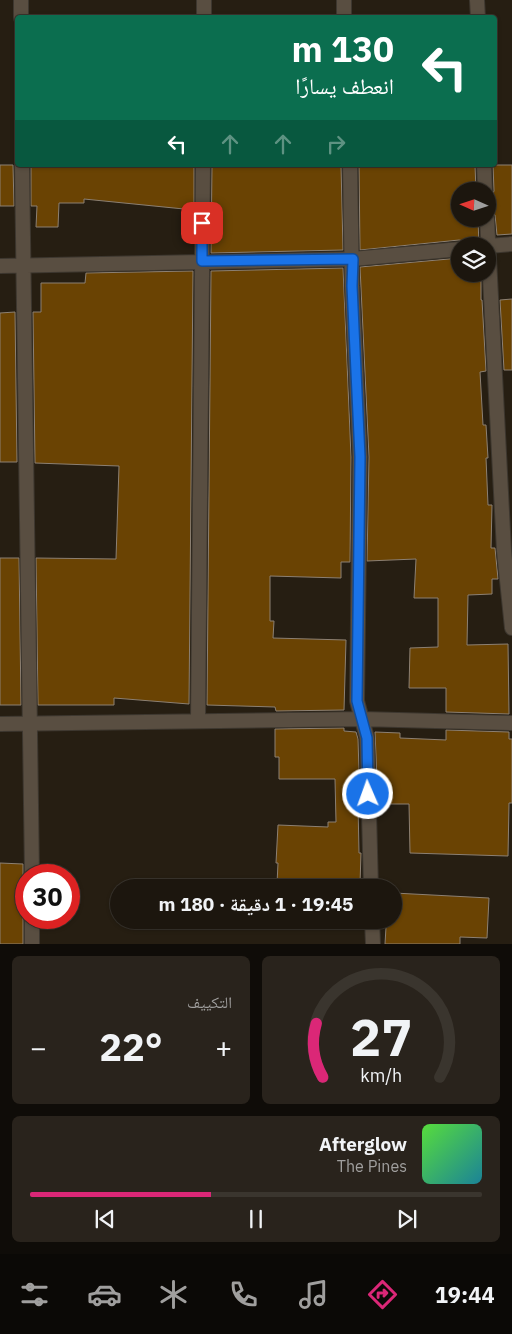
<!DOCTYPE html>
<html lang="ar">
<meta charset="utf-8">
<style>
:root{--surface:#1c160e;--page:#29231c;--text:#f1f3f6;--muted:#a09f9e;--line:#3a352e;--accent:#db2777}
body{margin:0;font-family:"IBM Plex Sans","Noto Naskh Arabic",sans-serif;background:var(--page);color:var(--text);direction:rtl;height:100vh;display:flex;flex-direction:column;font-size:19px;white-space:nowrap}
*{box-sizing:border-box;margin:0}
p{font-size:16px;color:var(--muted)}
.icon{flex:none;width:28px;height:28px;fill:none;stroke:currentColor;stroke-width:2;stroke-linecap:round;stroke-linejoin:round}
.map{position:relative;height:944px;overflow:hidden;direction:ltr}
.sheet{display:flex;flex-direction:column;gap:12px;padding:12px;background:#0f0c08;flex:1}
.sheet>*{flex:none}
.banner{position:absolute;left:15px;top:15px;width:482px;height:152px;border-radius:5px;box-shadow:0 1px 4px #0004,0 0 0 1px var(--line);direction:rtl;background:#0b6e4f;color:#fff;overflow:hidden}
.needle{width:32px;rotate:273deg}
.tools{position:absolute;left:451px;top:182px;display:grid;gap:10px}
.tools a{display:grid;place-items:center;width:45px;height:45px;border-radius:50%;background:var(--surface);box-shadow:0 1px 4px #0004,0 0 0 1px var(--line);font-size:25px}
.speed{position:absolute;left:15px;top:864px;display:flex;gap:10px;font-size:25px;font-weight:700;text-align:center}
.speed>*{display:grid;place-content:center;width:65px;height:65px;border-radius:50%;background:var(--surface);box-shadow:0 1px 4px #0004,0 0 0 1px var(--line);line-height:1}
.speed .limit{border:8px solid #d22;background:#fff;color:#111}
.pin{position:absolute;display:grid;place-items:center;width:42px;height:42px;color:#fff;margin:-21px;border-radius:10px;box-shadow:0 2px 8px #0006}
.me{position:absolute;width:55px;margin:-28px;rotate:358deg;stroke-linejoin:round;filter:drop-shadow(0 0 4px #0008)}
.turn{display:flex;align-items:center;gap:18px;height:105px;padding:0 20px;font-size:22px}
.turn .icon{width:65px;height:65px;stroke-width:2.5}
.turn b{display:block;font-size:35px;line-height:42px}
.lanes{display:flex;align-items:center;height:48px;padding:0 20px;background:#0003;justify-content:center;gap:25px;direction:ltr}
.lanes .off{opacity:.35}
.big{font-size:38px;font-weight:700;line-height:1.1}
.sheet .card{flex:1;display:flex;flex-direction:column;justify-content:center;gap:8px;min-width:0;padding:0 18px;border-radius:8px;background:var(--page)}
.sheet .dial{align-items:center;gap:0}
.dial svg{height:130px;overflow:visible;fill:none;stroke:var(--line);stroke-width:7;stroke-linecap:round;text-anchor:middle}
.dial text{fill:var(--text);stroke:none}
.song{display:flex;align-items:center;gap:15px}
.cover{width:60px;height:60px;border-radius:8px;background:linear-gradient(135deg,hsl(110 70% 55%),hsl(190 70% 35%))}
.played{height:5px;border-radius:2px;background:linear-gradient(90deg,var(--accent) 40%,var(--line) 40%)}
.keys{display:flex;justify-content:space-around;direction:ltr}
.heat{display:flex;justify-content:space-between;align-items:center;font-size:28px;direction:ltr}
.sheet .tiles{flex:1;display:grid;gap:12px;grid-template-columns:1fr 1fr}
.card:last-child{grid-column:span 2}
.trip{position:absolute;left:110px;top:879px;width:292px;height:50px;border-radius:25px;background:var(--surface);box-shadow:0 1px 4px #0004,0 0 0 1px var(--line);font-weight:700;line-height:50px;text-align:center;direction:rtl}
.tabs{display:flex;height:80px;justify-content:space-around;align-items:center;background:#0b0906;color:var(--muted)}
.tabs .icon{width:35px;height:35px}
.tabs .on{color:var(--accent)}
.tabs b{font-size:22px;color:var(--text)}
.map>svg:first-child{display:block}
.building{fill:#6a4303;stroke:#8c8073}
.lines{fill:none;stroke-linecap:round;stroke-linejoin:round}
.minor-casing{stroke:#3d372f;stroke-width:16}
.minor{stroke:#594e41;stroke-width:14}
.route-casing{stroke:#114b97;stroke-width:12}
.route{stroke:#1a73e8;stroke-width:9}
</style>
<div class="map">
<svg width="512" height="944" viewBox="0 0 512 944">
<rect width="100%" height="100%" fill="#261e12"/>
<path class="building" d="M0,165H13L14,206H0Z
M31,165H194V210L84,199V203H59L58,227H36L37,206H31Z
M212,165L279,167V165H341L343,250L211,253Z
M359,165H415L416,167L475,165L476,191H460V219H478L479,246H468L464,241L459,240L360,250Z
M493,165H512V234L497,235L495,215L488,210V199L492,195L494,191Z
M460,258V274H481V300H482L486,371L480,372L483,425H486L488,458H486L488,505H492L491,548H495L498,579H492V594L468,595L467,645L508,644L509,714L446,712V688H409L410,648L438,647V598H414L416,559L367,561L369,457L360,267Z
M343,268L351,457L350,562H341V578L270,576V621H274L273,638L346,640L344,710L276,711L275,707L207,705L211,271Z
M193,271L189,704L114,698V705H38L36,558L116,559L119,466L35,463L33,312H41V283H85L86,273Z
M512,299V370H504L500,300Z
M15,312L17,462H0V313Z
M0,558H19L21,705H0Z
M344,728V731L356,732L358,739L360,804H358L359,853H361L360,884H277L278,863H276L278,825L328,827V822H336L335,779H279V757H275V729Z
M446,730L509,732V739H512V803H509L508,856L410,853L409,804H378L375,732L400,733V738L446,740Z
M0,863L23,864V876L26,881V912L23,918V944H0Z
M394,893L489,898L487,938L460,937V944H385L386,927H381V920H394Z"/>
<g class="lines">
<defs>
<path id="minor" d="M21,0V18
M344,0V18
M477,0L478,18
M204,18V0
M22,165L32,875
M350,165L352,286L360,457L357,701L367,738L371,888
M484,165L485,191
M487,219L504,551L512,628
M488,246L512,244
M0,266L353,259L460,249
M198,721L203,165
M0,724L361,719L512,723
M32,918V944
M372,920L373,944"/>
</defs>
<use href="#minor" class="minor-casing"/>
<use href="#minor" class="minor"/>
</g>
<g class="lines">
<defs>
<path id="route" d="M202,223V261L353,259L352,286L360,457L357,701L367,738L368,794"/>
</defs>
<use href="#route" class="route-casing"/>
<use href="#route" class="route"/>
</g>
</svg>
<div class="tools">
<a><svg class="needle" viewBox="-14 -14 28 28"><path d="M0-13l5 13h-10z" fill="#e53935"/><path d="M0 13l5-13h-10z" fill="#a09f9e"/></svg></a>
<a><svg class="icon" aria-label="layers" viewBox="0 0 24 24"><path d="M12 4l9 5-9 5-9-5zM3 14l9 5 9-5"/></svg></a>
</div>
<div class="speed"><div class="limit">30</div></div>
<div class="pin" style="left:202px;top:223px;background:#d93025"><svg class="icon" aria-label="arrive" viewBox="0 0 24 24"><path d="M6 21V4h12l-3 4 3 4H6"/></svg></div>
<svg class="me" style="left:368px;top:794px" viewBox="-20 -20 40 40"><circle r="17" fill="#1a73e8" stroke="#fff" stroke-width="3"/><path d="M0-11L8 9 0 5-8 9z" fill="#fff"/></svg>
<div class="trip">19:45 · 1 دقيقة · 180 m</div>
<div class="banner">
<div class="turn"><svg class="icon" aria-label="left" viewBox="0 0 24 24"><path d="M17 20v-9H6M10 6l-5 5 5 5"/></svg><div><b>130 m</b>انعطف يسارًا</div></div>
<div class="lanes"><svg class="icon" aria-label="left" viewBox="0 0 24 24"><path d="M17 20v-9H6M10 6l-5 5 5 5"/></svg><svg class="icon off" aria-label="ahead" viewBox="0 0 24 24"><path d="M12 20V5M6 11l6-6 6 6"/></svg><svg class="icon off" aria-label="ahead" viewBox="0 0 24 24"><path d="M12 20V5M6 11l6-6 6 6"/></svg><svg class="icon off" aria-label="right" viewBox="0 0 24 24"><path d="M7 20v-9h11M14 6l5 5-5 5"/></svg></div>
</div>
</div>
<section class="sheet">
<div class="tiles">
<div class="card dial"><svg viewBox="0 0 100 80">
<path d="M14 69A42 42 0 1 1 86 69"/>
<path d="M14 69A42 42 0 0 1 10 36" stroke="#db2777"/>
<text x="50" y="56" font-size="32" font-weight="700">27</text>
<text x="50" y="72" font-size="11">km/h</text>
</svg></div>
<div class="card"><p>التكييف</p>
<div class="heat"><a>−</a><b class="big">22°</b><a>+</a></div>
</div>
<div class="card">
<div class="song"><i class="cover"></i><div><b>Afterglow</b><p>The Pines</p></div></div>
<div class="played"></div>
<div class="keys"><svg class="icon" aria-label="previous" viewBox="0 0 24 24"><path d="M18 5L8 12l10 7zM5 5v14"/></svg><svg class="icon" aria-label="pause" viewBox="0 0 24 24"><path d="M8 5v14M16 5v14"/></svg><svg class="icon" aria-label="next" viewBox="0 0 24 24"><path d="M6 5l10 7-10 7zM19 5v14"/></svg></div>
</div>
</div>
</section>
<nav class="tabs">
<b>19:44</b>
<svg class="icon on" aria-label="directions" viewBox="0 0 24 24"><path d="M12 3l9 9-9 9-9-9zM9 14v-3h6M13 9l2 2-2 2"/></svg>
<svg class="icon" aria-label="music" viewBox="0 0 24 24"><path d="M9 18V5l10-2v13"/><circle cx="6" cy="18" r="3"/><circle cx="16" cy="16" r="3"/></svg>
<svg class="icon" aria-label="phone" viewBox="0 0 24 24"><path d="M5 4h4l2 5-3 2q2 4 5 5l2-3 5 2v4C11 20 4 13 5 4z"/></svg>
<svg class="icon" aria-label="climate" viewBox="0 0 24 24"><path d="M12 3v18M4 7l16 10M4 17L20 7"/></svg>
<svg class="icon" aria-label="car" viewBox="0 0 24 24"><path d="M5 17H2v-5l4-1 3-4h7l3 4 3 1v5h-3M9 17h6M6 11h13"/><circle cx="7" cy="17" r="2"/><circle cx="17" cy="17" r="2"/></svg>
<svg class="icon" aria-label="filters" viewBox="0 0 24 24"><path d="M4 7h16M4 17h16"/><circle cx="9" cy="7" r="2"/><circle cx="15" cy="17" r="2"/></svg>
</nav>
